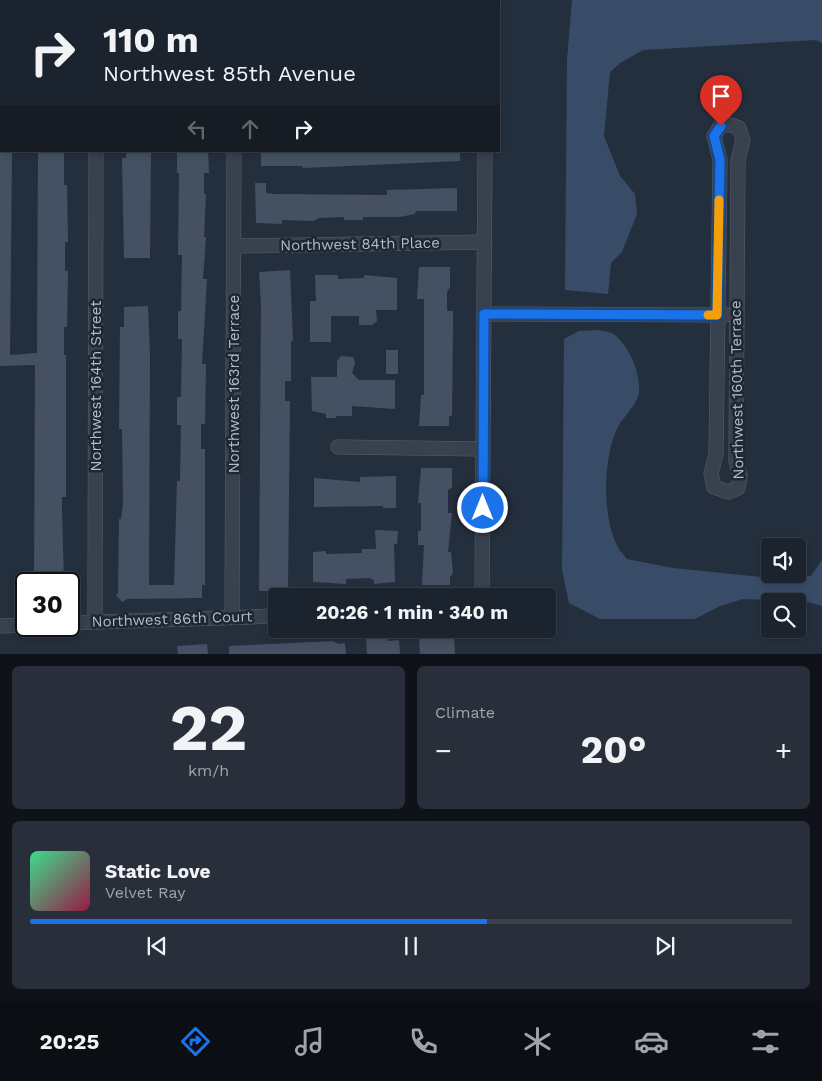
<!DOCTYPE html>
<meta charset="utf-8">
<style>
:root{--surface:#1b232e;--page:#282f3a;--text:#f1f3f6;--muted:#a0a4aa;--line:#39404a;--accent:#1a73e8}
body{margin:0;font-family:"Work Sans",sans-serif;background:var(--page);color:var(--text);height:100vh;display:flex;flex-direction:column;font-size:19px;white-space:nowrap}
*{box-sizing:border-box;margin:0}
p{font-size:16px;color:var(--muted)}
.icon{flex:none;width:28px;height:28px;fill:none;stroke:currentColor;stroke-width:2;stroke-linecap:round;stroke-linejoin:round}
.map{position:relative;height:654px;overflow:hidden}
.side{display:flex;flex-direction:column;gap:12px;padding:12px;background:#0f1319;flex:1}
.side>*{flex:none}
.banner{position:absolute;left:0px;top:0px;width:500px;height:152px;box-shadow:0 2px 8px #0003,0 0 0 1px var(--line);background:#1b232e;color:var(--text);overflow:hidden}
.controls{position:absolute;left:761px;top:538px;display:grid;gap:10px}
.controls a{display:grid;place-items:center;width:45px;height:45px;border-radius:5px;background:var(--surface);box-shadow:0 2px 8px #0003,0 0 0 1px var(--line);font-size:25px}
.speed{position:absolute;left:15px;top:572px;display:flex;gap:10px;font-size:25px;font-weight:700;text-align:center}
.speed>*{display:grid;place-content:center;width:65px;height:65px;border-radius:50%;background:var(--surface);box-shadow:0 2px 8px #0003,0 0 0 1px var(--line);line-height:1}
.speed .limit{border:2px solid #111;border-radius:8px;background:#fff;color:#111}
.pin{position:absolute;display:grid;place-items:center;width:42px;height:42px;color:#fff;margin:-51px -21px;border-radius:50% 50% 50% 0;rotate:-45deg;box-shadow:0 0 5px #0007}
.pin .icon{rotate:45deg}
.me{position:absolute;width:55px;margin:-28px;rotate:0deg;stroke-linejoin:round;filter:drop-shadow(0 0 4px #0008)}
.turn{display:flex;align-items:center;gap:18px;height:105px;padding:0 20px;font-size:22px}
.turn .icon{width:65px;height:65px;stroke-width:2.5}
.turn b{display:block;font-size:35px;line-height:42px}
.lanes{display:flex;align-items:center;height:48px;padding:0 20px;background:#0003;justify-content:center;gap:25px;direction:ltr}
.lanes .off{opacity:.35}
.big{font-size:38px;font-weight:700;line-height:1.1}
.side .tile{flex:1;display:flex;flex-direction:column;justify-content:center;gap:8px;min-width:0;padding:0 18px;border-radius:8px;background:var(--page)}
.side .dial{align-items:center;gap:0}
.dial b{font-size:65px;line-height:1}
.song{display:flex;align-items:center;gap:15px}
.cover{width:60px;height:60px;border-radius:8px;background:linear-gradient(135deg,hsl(150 70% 55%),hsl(340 70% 35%))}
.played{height:5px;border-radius:2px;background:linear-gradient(90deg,var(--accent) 60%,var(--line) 60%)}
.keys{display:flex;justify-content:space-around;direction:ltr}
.heat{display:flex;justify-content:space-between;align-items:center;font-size:28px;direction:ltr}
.side .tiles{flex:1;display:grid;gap:12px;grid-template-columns:1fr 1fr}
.tile:last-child{grid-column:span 2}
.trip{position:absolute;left:268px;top:588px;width:288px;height:50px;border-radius:5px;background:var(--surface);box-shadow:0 2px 8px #0003,0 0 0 1px var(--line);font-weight:700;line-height:50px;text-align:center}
.menu{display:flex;height:80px;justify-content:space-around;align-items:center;background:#0b0e12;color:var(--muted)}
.menu .icon{width:35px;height:35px}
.menu .on{color:var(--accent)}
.menu b{font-size:22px;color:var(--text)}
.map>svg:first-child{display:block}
.water{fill:#394c67}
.building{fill:#455162}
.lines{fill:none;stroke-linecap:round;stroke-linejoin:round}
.minor-casing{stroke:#565f6c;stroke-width:15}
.minor{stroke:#38414e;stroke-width:14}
.route-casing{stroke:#114b97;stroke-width:12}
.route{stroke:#1a73e8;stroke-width:9}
.slow{stroke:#f59e0b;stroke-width:9}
.labels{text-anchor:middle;stroke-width:5;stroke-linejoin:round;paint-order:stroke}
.street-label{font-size:15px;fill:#b4bcc9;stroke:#1d2633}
</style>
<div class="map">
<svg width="822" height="654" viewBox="0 0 822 654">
<rect width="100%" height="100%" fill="#242f3e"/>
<path class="water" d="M572,0H822V43L816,40L643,50L620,63L610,72L604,136L620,176L635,194L637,214L622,252L611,263L608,294L565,290L567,60Z
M597,330C603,331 611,332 615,335C630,348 640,372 639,391C638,405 624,415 618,427C603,455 602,514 616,543C618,549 623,554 627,559L673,568L772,578L811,576L822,560V606L805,601L743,599L720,606L695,619H600L569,603L562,570L564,339L579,331Z"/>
<path class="building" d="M38,151H64V185H67L68,242H65V271H68L67,327H64V355H66V497H62V510L64,583L55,584H34L35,365L0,366V153H12L10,355L37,353Z
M126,151H151L150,258H124L122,158H126Z
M177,151H208L209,173H204V194H206L204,237H206L203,279H207L202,364H206L205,424H201V449H205V585H202V598L127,599L122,602L116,595L118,593L119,519H121L123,503L122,429H119L120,327H124V307L148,306L150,355L149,585H174L177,481H180L181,425H177V397H181L182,339H178V311H181L182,255H178L179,173H177Z
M261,151H460V161L303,168L302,166H261Z
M255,183H266V193L275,194L387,195V190L457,188V211H416L415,214L400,217H363V220H344V217L319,218L313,221L282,220V224L256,223Z
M419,267H450V287L447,292V311H453V330L452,415L449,417V426H419L421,395H424V299H417Z
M290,270L293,341H291V381H285V401H290L288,591H259L261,304L259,272Z
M315,275H338V279L364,278V275L397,278V310H376L377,321L372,325H359V316H331V342H310V301H316Z
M386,350H398V374H386Z
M341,356L353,357L355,363L352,373L359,380H395V409L352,406V416H336V418H326V414L312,411L311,377H337V361Z
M421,468H452V488L448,490V513H452L448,552H451L453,573L450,577V585H422L424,545H418V531H421V503H418Z
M396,476V508H383V506L314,507V478L360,482V477Z
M375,530L398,531L397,544H394L395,582L374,584V580L370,578L346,579V584L313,582V552L326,551V554L362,553V549H376Z
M419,636L454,637L455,654H420Z
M388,638V641L399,640L400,654H367L366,639Z
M333,641L338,644L345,643L346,654H229V646Z
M207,644L208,654H178L177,646Z"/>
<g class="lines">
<defs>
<path id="minor" d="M486,1V0
M0,123H1
M721,125H731L739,128L743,140L738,161L736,461L740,476L738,488L728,492L714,487L711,474L716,454L720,160L714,136Z
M234,246L485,242
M484,314L726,315
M338,447L483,449
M478,596L482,588L485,151
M232,617L234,151
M95,621L96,151
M69,623L276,616
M0,626L26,625"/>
</defs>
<use href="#minor" class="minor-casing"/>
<use href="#minor" class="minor"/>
</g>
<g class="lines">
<defs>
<path id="route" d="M483,508L484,314L717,315L720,160L714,136L721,126"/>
</defs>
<use href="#route" class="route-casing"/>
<use href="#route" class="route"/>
<path class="slow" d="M708,315H717L719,200"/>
</g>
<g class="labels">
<g class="street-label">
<text transform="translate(360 244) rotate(-1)" y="5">Northwest 84th Place</text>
<text transform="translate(234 384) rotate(-90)" y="5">Northwest 163rd Terrace</text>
<text transform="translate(96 386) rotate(-90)" y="5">Northwest 164th Street</text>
<text transform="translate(737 390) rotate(-91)" y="5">Northwest 160th Terrace</text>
<text transform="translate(172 619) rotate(-2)" y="5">Northwest 86th Court</text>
</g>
</g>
</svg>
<div class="controls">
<a><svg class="icon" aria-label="sound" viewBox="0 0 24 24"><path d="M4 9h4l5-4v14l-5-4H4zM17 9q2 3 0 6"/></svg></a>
<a><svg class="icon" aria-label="search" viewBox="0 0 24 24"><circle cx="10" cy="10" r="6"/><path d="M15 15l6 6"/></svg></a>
</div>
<div class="speed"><div class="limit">30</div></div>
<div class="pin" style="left:721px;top:126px;background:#d93025"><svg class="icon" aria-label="arrive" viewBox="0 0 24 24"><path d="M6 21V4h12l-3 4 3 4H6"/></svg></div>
<svg class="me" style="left:483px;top:508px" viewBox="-20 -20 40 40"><circle r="17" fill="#1a73e8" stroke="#fff" stroke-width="3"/><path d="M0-11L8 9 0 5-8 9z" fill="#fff"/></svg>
<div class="trip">20:26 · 1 min · 340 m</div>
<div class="banner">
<div class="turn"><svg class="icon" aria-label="right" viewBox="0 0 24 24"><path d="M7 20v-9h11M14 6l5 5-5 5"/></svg><div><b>110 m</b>Northwest 85th Avenue</div></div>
<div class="lanes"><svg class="icon off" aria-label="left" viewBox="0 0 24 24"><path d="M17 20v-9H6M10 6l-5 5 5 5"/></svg><svg class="icon off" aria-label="ahead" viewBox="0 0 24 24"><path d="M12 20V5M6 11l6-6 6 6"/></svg><svg class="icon" aria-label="right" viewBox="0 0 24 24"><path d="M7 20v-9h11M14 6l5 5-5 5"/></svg></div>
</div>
</div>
<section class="side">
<div class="tiles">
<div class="tile dial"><b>22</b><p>km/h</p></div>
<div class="tile"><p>Climate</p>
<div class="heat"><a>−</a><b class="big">20°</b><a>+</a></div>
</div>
<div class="tile">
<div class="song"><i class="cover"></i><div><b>Static Love</b><p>Velvet Ray</p></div></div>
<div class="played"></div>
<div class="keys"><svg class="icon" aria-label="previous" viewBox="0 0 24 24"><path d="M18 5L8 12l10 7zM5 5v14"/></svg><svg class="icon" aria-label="pause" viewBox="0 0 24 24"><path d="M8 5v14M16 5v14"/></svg><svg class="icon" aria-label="next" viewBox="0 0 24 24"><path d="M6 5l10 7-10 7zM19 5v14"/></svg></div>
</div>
</div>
</section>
<nav class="menu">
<b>20:25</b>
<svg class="icon on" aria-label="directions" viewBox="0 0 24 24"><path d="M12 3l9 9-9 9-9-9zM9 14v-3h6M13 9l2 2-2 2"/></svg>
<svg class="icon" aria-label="music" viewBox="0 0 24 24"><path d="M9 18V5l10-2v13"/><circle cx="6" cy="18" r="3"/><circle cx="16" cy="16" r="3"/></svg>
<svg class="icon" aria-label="phone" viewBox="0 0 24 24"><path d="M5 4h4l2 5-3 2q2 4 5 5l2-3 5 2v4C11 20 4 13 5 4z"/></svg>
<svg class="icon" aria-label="climate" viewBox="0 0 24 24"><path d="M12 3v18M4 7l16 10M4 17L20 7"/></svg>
<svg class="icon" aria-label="car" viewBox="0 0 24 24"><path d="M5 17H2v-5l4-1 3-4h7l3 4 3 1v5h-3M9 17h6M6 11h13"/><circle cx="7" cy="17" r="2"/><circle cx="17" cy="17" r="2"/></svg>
<svg class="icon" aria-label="filters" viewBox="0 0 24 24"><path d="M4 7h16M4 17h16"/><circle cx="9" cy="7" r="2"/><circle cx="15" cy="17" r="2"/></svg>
</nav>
